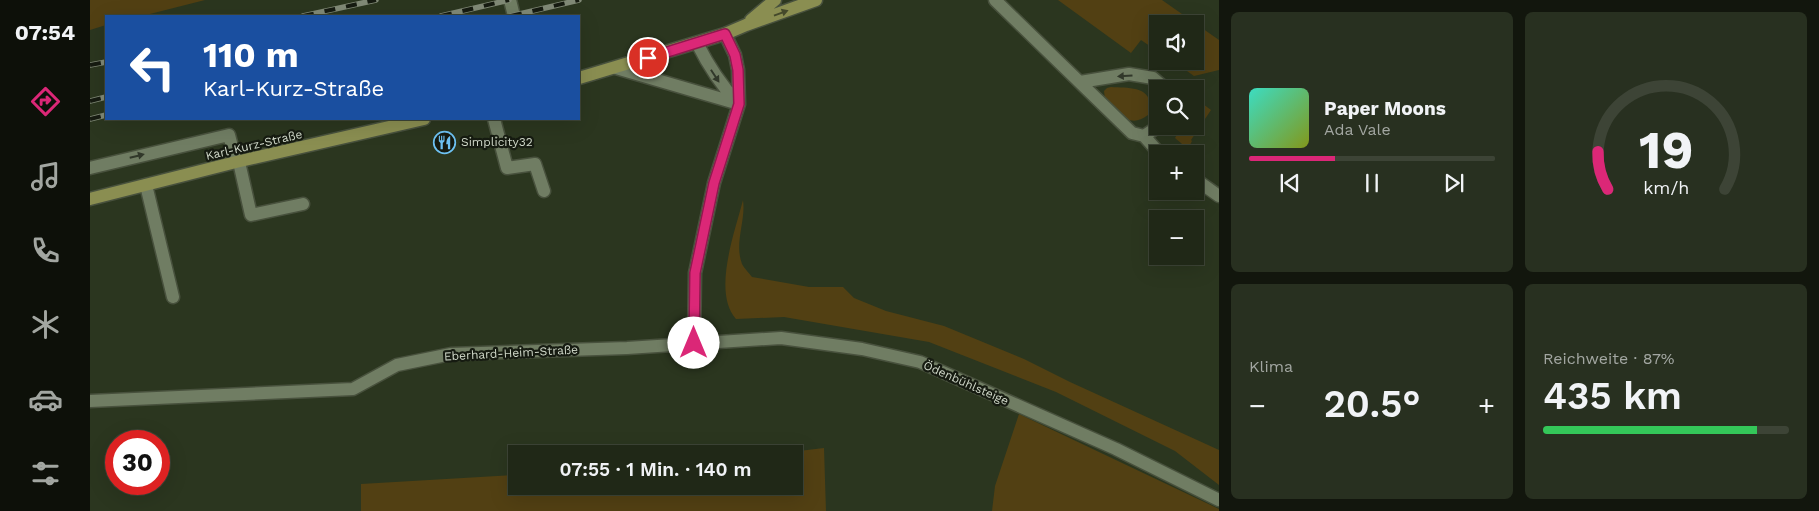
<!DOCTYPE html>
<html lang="de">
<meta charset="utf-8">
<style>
:root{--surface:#202817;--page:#283020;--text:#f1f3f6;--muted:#a2a6a1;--line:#3d4436;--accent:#db2777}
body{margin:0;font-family:"Work Sans",sans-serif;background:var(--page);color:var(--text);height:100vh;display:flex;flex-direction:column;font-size:19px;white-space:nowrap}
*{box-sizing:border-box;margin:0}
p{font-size:16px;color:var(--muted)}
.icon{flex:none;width:28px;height:28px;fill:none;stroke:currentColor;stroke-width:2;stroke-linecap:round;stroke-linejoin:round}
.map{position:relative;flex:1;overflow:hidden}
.panel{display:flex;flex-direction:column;gap:12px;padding:12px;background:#12160d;width:600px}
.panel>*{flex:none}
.guide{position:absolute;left:15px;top:15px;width:475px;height:105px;border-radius:0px;box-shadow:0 5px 20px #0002,0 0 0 1px var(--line);background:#1a4fa0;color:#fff;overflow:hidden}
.tools{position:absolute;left:1059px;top:15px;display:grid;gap:10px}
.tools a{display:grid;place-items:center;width:55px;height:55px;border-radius:0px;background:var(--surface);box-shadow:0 5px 20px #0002,0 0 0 1px var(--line);font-size:25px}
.speed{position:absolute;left:15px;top:430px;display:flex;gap:10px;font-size:25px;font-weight:700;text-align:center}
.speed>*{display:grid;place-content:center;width:65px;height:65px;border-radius:50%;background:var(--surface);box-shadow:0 5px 20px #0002,0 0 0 1px var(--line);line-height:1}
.speed .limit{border:8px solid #d22;background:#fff;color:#111}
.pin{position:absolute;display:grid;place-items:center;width:42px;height:42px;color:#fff;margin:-21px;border:2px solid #fff;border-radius:50%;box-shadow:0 1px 5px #0007}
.me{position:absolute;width:55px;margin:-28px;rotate:0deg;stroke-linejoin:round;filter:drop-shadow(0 0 4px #0008)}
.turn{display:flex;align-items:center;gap:18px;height:105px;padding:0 15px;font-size:22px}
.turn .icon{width:65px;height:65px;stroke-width:2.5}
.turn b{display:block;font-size:35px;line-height:42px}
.big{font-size:38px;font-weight:600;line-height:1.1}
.panel .card{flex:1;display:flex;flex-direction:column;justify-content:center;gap:8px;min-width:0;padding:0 18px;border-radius:8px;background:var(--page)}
.panel .dial{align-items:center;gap:0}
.dial svg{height:130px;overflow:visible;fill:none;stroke:var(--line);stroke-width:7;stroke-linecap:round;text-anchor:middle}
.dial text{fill:var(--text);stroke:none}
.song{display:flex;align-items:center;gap:15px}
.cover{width:60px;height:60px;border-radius:8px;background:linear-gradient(135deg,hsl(170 70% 55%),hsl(70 70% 35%))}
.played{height:5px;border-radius:2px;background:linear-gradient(90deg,var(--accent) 35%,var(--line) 35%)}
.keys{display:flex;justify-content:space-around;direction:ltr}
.heat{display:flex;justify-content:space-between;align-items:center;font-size:28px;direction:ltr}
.charge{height:8px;border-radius:4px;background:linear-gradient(90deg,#34c759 87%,var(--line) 0)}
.panel .tiles{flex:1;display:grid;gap:12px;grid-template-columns:repeat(2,1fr)}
.trip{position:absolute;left:418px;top:445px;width:295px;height:50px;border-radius:0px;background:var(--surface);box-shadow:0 5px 20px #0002,0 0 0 1px var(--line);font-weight:600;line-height:50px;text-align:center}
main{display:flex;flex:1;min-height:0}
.tabs{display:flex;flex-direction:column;width:90px;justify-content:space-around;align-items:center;background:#0d1009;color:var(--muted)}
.tabs .icon{width:35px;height:35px}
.tabs .on{color:var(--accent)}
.tabs b{font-size:22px;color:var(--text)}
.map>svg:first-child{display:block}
.green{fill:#524013}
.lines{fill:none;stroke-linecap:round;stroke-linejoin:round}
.minor-casing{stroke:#48513d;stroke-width:15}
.major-casing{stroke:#48513d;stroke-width:15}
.minor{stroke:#707d63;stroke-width:12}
.major{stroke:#8a8e51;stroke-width:12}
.rail-casing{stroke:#808976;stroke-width:5.5}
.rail{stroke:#161b11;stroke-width:4;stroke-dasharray:11;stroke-linecap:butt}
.oneway{fill:#44492b}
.oneway2{fill:#31382a}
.route-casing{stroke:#8e194d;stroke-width:12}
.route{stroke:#db2777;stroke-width:9}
.labels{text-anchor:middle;stroke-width:4.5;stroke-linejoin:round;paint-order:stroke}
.poi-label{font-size:12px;fill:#d0d8c9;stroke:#161b11;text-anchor:start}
.street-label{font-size:12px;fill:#d0d8c9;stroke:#161b11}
</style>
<main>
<nav class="tabs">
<b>07:54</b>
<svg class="icon on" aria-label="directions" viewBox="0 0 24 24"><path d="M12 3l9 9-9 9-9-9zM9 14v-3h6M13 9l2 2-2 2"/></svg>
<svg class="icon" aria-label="music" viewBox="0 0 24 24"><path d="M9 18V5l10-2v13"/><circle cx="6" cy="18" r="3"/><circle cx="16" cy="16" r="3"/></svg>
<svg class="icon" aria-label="phone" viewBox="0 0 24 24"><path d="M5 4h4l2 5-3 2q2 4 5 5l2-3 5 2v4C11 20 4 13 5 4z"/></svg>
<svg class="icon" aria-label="climate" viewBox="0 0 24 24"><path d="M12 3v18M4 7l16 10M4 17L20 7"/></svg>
<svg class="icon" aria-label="car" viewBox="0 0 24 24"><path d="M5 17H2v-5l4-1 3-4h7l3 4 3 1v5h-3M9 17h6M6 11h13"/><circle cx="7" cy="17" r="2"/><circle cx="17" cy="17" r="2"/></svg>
<svg class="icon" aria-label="filters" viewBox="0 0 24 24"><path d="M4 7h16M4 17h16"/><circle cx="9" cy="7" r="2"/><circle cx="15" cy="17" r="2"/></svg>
</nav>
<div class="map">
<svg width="1129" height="511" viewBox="0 0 1129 511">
<rect width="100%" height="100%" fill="#2b361f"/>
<path class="green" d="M0,0H115L52,16H16V25L0,30Z
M968,0H1072L1129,40V70L1104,76L1083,61H1105V24H1068L1067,51L1051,40L1041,53Z
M1021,87C1040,88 1067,86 1058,115C1039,130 1028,112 1015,99L1014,91L1017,88Z
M1105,100L1109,101L1121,110L1101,140L1102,141L1098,149L1085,138L1092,126H1105Z
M653,200C656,221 644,243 652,264C654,268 659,273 662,277L719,287H753L764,298L796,311L854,326L934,359L980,382L1129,450V485L1085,451L966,392L839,342L694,317L646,319C622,292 645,232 653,200Z
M929,414L1129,509V511H902L905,486Z
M734,448L736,511H271V484L426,475V486H704V454H684Z"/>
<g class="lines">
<defs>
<path id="minor" d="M420,0L424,16
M905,0L1042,133L1054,136L1069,126
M607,43C618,65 630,84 647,102
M526,68L649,104
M990,82L1039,74L1063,78L1076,89
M404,119L417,168L445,164L454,191
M1054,136L1070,154
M149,162L161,215L213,204
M0,168L139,135L146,162
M1105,179L1129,196
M56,185L83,297
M604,343L605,273L624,183L649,104L648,70L645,55L635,34
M0,401L263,389L307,365L361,354L537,348L691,338L772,349L830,362L1026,449L1129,500"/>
<path id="major" d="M661,20L685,0
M489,78L635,34L656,25L726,0
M0,199L146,162L334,119"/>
</defs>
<use href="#minor" class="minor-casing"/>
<use href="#major" class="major-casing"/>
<use href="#minor" class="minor"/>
<use href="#major" class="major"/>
<defs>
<path id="rail" d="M213,16L286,0
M351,16L419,0
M421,16L489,0
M0,65L16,62
M0,101L16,97
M0,119L16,115"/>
</defs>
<use href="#rail" class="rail-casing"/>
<use href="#rail" class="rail"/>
</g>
<defs><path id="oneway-solid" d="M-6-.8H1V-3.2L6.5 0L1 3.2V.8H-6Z" transform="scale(1.25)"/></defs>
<use class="oneway" href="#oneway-solid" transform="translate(691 13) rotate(-20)"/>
<g class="oneway2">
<use href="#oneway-solid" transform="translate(625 76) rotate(57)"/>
<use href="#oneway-solid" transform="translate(1035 76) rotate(176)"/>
<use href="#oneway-solid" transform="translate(47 156) rotate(-14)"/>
</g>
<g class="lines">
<defs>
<path id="route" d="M558,58L635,34L645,55L648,70L649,104L624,183L605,273L604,343"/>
</defs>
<use href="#route" class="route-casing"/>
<use href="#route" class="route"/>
</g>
<defs>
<symbol id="restaurant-ring" viewBox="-11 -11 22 22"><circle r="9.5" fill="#161b11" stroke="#6ec2f3" stroke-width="1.5"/><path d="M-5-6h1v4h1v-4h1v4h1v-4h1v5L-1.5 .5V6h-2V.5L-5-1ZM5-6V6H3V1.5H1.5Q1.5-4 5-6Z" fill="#6ec2f3"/></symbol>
</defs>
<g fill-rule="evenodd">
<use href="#restaurant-ring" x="342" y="130" width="25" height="25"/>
</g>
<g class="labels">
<g class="poi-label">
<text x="371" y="146">Simplicity32</text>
</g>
<g class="street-label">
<text transform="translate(164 145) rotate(-13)" y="4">Karl-Kurz-Straße</text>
<text transform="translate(421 353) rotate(-3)" y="4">Eberhard-Heim-Straße</text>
<text transform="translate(876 383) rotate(24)" y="4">Ödenbühlsteige</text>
</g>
</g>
</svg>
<div class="tools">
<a><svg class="icon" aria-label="sound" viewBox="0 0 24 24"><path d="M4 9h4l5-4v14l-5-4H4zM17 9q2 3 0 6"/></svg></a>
<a><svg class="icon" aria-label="search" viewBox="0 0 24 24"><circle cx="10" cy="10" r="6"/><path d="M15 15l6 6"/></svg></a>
<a>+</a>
<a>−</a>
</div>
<div class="speed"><div class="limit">30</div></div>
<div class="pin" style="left:558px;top:58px;background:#d93025"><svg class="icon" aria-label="arrive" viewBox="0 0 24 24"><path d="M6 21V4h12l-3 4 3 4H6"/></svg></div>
<svg class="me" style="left:604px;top:343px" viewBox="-20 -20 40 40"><circle r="19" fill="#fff"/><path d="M0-13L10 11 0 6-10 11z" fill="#db2777"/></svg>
<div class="trip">07:55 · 1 Min. · 140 m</div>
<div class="guide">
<div class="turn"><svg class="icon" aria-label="left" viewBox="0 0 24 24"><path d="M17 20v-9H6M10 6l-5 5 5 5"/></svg><div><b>110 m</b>Karl-Kurz-Straße</div></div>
</div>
</div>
<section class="panel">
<div class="tiles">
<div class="card">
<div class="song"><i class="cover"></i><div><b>Paper Moons</b><p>Ada Vale</p></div></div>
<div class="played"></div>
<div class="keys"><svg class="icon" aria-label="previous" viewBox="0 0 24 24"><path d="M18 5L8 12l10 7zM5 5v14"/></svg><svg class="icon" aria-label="pause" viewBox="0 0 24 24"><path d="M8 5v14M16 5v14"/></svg><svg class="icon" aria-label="next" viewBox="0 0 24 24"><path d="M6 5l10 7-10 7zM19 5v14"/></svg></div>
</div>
<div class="card dial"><svg viewBox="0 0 100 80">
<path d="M14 69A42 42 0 1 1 86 69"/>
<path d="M14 69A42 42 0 0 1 8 46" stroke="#db2777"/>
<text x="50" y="56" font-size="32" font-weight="700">19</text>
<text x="50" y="72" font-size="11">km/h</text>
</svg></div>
<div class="card"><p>Klima</p>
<div class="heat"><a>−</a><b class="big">20.5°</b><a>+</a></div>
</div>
<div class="card"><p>Reichweite · 87%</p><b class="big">435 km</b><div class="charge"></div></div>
</div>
</section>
</main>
